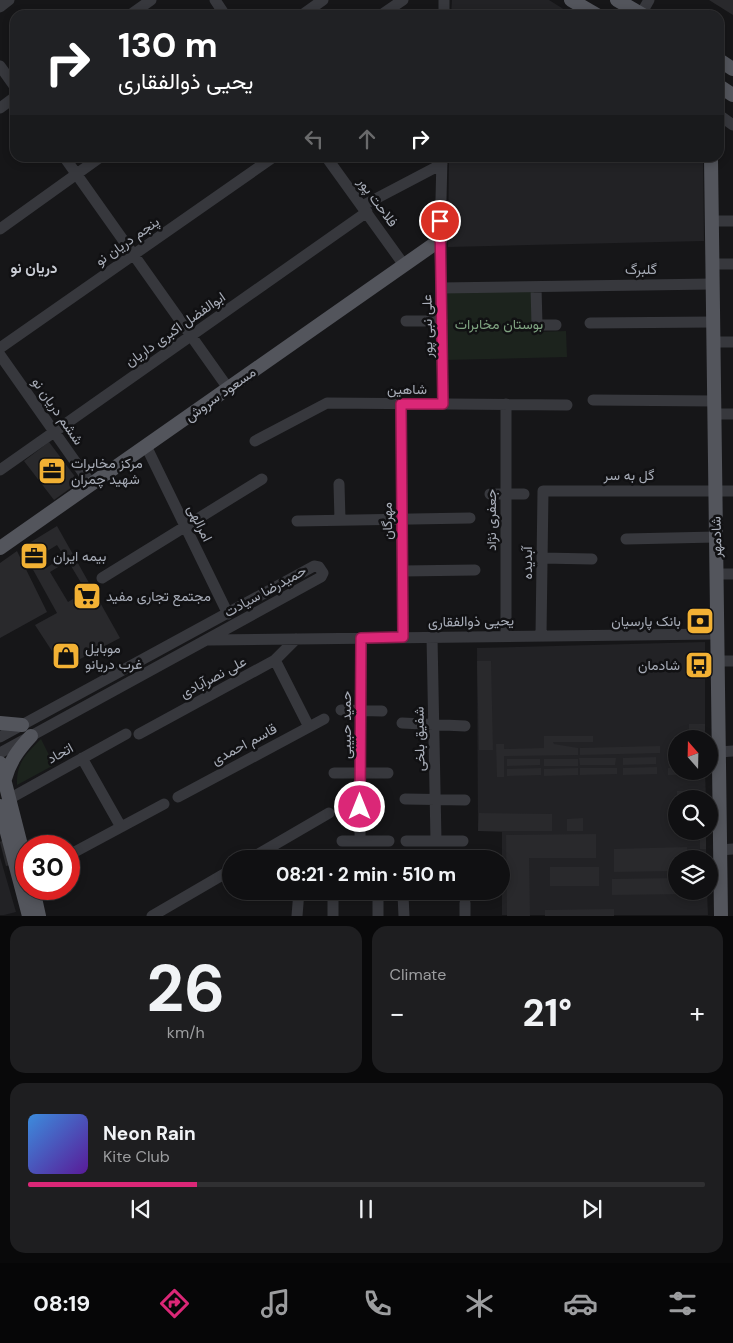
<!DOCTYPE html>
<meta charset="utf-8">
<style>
:root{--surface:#101012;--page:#1e1e20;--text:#f1f3f6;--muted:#9c9d9f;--line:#303032;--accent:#db2777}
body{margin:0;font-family:"DM Sans",Vazirmatn,sans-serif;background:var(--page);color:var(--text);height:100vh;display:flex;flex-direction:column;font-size:19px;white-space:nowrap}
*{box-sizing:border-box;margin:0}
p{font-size:16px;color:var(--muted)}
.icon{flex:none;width:28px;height:28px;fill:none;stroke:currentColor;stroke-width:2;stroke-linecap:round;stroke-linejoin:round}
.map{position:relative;height:916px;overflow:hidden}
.drawer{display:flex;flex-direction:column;gap:10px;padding:10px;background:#09090a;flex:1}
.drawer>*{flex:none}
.guide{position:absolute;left:10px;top:10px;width:714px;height:152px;border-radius:15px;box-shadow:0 2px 8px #0003,0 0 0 1px var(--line);background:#202124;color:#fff;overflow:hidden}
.needle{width:32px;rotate:340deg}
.tools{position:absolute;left:668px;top:730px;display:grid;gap:10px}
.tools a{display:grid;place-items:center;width:50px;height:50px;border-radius:50%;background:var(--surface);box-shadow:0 2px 8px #0003,0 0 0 1px var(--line);font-size:25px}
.speed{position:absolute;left:15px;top:835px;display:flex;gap:10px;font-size:25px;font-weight:700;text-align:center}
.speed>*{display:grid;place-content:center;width:65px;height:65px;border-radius:50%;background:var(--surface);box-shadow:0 2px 8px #0003,0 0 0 1px var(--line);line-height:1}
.speed .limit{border:8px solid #d22;background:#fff;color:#111}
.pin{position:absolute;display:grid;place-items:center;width:42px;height:42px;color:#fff;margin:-21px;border:2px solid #fff;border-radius:50%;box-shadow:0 1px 5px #0007}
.me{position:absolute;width:55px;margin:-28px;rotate:0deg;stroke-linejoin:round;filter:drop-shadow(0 0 4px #0008)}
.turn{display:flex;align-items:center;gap:18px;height:105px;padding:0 25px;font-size:22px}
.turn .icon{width:65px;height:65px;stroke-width:2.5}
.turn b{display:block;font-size:35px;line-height:42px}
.lanes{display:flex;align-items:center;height:48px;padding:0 25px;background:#0003;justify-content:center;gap:25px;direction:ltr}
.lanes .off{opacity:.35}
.big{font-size:38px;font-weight:700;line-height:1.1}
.drawer .widget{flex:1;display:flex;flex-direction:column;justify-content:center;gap:8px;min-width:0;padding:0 18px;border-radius:15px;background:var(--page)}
.drawer .dial{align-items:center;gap:0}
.dial b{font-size:65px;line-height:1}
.song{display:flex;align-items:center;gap:15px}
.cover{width:60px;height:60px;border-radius:8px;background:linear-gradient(135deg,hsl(210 70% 55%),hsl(270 70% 35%))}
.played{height:5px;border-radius:2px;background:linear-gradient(90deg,var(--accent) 25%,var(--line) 25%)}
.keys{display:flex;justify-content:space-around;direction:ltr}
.heat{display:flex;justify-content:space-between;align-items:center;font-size:28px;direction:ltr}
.drawer .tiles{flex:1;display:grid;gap:10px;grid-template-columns:1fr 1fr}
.widget:last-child{grid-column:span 2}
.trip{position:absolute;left:222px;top:850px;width:288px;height:50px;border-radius:25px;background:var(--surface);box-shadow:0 2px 8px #0003,0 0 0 1px var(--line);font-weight:700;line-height:50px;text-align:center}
.tabs{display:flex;height:80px;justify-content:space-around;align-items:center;background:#060607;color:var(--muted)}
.tabs .icon{width:35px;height:35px}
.tabs .on{color:var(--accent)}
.tabs b{font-size:22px;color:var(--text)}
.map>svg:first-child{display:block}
.built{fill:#222225}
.green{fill:#1c231d}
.building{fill:#29292c;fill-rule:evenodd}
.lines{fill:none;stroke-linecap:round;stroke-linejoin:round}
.minor{stroke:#37383d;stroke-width:11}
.major{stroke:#53555c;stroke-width:14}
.route-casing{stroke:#8e194d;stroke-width:12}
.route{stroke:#db2777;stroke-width:9}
.labels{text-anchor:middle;stroke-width:5;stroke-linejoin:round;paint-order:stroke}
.street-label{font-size:14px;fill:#a8adb8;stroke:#111113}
.park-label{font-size:14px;fill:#7fa381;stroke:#111113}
.poi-label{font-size:14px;fill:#a8adb8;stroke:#111113;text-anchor:start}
.neighbourhood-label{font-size:15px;font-weight:bold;fill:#c9ccd4;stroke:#111113}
</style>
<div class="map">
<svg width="733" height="916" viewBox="0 0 733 916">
<rect width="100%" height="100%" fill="#161618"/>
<path class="built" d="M452,0H549L573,15H451Z
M449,158H703L704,241L448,247Z
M705,642V739H676V771H705L706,799H676V831H706V859H676V891H707L708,915H502V832L478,831L477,648Z
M0,857L16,912L4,915H0Z"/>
<path class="green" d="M534,290L535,332L566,331L567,357L444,360L445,291Z
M41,739L54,765L17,785C16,763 26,754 41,739Z"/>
<path class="building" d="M709,0H733V15Z
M49,442L79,482L54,500L24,461Z
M57,526L120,638L63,668L35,625L57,613L21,548ZM57,545L64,556L46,568L39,556ZM68,561L86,591L68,602L50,572Z
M17,551L47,612L0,638V563Z
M477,661H491L493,750H479Z
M689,724H705V739H695V732H689Z
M544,736H593V742H553L554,744L578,748V755L504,756V777H497L496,744H504V749L544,748Z
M660,746V753L580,755V748Z
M656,757V764L623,765V758Z
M579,758H616L615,765H580Z
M507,759H540V765L507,766Z
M544,759H578V766H544Z
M657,767V774L623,775V768Z
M541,768V775L507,776V769Z
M578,768V775L544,776V769Z
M580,768H617V774L580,775Z
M668,768H676V771H704V774L668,775Z
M677,791H698V799H677Z
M479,813L552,814V831H478Z
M583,818V831H567V819Z
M687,831H706V849H700V839L687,840Z
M596,834V858H529L530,916H507L506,835Z
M4,839L11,865L6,866L0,842Z
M687,847V859H676V871L614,872V849Z
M550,867H599V886H550Z
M676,878V891H688V894L612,895V879Z
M614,909V916H545V910Z"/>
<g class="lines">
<path class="minor" d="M215,0L225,15
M0,7L9,0
M641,14L649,0
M130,15L151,0
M302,15L323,0
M381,15L403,0
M444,15V0
M0,66L15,87
M0,108L15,97
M719,115L733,125
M65,158L228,388
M327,158L404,265
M442,158L440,240L443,404
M362,206L442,164
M711,221H733
M0,229L99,158
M712,264H733
M536,287L537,325H556
M441,288L712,284
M406,321H442
M590,323L713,322
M713,342H733
M0,348L272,158
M0,355L91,484
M593,400L714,401
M401,404L403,637
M506,404V636
M714,414H733
M255,441L327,403L567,405
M146,446L228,614
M0,470L367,212
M339,484L340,520
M490,494H524
M297,521L470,518
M626,539L716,537
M542,558L592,559
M403,571L475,570
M716,574H733
M102,578L262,479
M541,635L543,491H733
M432,637L436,841
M209,640L717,634
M275,660L309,727
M717,661H733
M341,710L382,711
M402,723L465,726
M139,734L275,660L296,639
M0,737L314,566L319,567L323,573L321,577L0,753
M719,752L733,751
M82,758L121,827
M334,773H388
M178,797L324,719
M9,799L126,734
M405,799L465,800
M342,841H389
M360,841L361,638
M406,841H463
M720,850L733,849
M69,855L164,804
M250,859L329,813
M403,895L404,916
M378,900V916
M465,903V916
M152,916L231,870
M297,916L299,891
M333,916V891"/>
<path class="major" d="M571,0L597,15
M617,0L643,15
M719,60L733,69
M719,86L733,95
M711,158L721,916
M0,548L440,240
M0,723L22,725
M0,763L26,865
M5,779C10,761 18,750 31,736
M0,806L29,916
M33,889L39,916"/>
</g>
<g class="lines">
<defs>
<path id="route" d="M360,807L361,638L403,637L401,404H443L440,221"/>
</defs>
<use href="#route" class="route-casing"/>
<use href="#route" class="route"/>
</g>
<defs>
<symbol id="office-square" viewBox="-11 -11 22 22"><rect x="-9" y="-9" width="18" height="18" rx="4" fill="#f2b134" stroke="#111113"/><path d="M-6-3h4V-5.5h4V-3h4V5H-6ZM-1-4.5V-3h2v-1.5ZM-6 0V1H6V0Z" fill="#111"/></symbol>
<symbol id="supermarket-square" viewBox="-11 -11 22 22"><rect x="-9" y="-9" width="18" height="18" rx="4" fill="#f2b134" stroke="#111113"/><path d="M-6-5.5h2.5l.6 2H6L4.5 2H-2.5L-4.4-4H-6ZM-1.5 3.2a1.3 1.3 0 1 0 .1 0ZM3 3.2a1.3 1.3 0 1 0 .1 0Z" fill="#111"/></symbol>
<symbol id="bank-square" viewBox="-11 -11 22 22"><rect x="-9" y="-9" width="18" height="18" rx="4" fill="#f2b134" stroke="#111113"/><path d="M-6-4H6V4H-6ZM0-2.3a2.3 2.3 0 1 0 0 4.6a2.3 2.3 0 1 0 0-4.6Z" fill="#111"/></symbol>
<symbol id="shop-square" viewBox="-11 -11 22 22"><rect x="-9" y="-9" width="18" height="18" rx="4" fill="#f2b134" stroke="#111113"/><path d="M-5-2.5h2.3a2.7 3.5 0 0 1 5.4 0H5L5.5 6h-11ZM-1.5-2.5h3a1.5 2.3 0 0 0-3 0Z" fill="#111"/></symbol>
<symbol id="bus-square" viewBox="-11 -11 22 22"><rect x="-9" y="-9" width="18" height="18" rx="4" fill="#f2b134" stroke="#111113"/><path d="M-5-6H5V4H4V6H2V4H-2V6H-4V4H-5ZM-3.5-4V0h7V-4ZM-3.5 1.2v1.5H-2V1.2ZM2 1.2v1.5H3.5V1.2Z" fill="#111"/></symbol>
</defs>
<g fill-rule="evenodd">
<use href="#office-square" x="36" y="455" width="32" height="32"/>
<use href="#office-square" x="18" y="540" width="32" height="32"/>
<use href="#supermarket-square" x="71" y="580" width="32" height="32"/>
<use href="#bank-square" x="684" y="605" width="32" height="32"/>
<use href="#shop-square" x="50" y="640" width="32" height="32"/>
<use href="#bus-square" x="683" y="649" width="32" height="32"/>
</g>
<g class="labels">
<g class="street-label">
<text transform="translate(378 202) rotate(54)" y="5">فلاحت پور</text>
<text transform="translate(127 241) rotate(-35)" y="5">پنجم دریان‌ نو</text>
<text x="641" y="274">گلبرگ</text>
<text transform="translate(427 326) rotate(-91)" y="5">علی نبی پور</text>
<text transform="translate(175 329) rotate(-35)" y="5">ابوالفضل اکبری داریان</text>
<text x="407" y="394">شاهین</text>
<text transform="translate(220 394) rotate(-35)" y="5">مسعود سروش</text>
<text transform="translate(58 411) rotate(55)" y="5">ششم دریان‌ نو</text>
<text x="629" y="480">گل به سر</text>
<text transform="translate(491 520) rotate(-90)" y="5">جعفری نژاد</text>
<text transform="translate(387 521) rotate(-91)" y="5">مهرگان</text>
<text transform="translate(200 523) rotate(64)" y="5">امرالهی</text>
<text transform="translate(716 537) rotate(-91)" y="5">شادمهر</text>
<text transform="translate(527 563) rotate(-90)" y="5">آبدیده</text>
<text transform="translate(265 591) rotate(-29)" y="5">حمیدرضا سیادت</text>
<text transform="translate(471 621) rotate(-1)" y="5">یحیی ذوالفقاری</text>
<text transform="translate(213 677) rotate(-28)" y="5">علی نصرآبادی</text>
<text transform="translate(346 725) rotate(-90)" y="5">حمید حبیبی</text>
<text transform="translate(419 739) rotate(-91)" y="5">شفیق بلخی</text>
<text transform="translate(244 744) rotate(-28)" y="5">قاسم احمدی</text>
<text transform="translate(60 753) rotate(-29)" y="5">اتحاد</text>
</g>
<g class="park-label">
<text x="499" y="329">بوستان مخابرات</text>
</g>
<g class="poi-label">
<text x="71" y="468">مرکز مخابرات<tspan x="71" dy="16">شهید چمران</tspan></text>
<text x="53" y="561">بیمه ایران</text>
<text x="106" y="601">مجتمع تجاری مفید</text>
<text x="681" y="626" text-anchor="end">بانک پارسیان</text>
<text x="85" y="653">موبایل<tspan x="85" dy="16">غرب دریانو</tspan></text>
<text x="680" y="670" text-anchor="end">شادمان</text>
</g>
<g class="neighbourhood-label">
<text x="34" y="273">دریان نو</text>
</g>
</g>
</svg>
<div class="tools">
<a><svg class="needle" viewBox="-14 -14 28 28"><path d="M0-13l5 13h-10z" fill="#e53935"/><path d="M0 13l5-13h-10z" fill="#9c9d9f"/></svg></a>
<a><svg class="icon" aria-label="search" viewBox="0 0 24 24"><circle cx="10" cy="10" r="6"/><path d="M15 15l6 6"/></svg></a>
<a><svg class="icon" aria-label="layers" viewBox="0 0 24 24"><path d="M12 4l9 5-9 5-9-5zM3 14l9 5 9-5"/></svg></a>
</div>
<div class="speed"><div class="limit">30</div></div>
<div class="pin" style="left:440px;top:221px;background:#d93025"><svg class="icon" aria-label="arrive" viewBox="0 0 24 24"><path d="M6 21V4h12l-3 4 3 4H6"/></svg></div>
<svg class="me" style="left:360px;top:807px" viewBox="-20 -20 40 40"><circle r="17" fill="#db2777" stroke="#fff" stroke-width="3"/><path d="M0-11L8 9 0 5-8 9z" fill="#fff"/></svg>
<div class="trip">08:21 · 2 min · 510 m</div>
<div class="guide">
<div class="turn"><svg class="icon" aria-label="right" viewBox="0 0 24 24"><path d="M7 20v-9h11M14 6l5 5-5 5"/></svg><div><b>130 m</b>یحیی ذوالفقاری</div></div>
<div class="lanes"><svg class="icon off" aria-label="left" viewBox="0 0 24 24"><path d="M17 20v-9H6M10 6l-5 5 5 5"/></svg><svg class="icon off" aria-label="ahead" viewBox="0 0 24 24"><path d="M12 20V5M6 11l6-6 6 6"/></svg><svg class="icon" aria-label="right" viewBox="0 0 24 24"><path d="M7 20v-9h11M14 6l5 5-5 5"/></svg></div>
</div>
</div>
<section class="drawer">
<div class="tiles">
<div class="widget dial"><b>26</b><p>km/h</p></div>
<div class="widget"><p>Climate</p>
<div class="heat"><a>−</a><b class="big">21°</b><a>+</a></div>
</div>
<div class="widget">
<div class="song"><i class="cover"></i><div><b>Neon Rain</b><p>Kite Club</p></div></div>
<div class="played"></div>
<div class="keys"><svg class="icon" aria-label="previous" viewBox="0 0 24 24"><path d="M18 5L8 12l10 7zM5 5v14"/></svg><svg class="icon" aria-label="pause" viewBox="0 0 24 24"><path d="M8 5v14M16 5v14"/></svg><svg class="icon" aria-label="next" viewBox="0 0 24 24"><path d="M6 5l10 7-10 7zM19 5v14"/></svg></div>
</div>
</div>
</section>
<nav class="tabs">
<b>08:19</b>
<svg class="icon on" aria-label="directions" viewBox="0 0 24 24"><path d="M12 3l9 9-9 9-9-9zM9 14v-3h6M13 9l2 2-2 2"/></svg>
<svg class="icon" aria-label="music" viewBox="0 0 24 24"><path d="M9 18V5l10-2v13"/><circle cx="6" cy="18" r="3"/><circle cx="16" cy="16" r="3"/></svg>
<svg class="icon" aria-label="phone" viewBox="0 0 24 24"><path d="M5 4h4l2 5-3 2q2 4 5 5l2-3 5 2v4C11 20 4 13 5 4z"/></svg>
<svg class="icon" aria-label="climate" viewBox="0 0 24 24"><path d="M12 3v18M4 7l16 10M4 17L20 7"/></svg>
<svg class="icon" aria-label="car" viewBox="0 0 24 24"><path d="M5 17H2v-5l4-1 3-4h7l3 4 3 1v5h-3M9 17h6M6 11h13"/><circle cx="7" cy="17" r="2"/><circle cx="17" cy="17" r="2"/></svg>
<svg class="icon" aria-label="filters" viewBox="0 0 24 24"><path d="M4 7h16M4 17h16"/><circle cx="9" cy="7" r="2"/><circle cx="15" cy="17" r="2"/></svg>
</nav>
